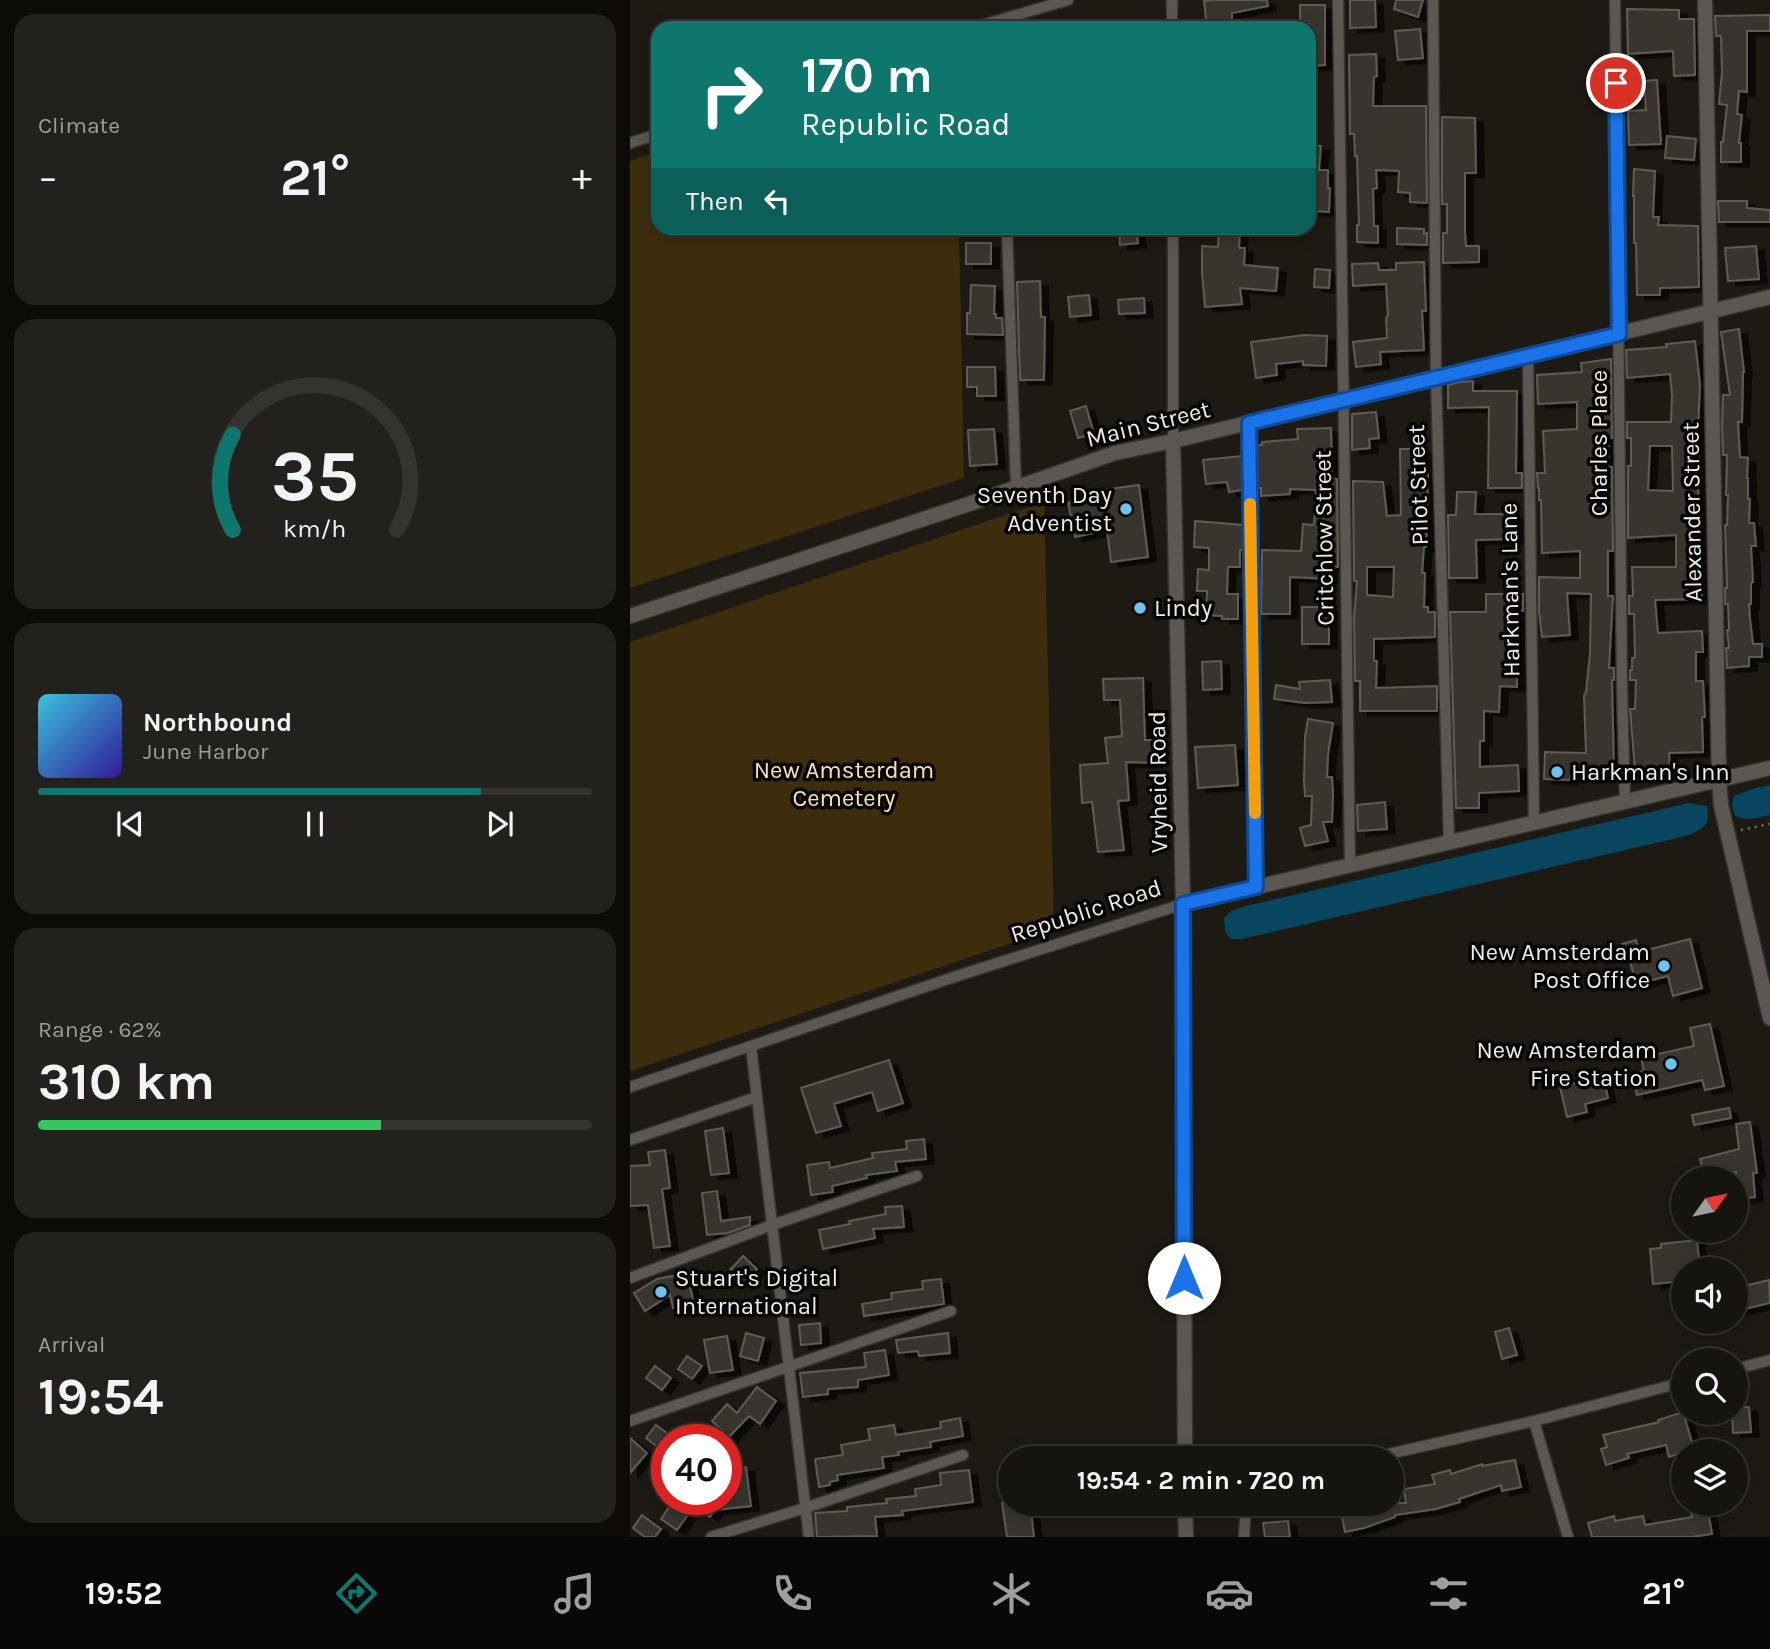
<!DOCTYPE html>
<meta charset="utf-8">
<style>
:root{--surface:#16140f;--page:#23211d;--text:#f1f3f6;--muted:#9e9e9e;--line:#35332f;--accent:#0f766e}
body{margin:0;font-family:Karla,sans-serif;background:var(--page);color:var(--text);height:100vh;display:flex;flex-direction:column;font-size:26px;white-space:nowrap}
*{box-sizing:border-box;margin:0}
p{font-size:23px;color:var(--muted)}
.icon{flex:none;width:38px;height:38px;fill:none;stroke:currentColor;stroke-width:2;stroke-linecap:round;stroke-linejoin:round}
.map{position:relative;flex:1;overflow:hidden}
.panel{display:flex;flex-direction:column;gap:14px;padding:14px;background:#0c0b08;width:630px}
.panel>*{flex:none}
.top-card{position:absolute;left:21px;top:21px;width:665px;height:214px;border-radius:21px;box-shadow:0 4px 18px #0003,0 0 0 2px var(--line);background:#0f766e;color:#fff;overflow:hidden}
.needle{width:46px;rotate:57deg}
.buttons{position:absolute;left:1041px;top:1166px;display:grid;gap:14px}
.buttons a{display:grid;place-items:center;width:77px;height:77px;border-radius:50%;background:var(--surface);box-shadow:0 4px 18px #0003,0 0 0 2px var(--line);font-size:35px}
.speed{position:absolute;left:21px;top:1424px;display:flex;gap:14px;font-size:35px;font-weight:700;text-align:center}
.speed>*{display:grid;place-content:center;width:91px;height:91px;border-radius:50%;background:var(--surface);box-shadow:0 4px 18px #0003,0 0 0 2px var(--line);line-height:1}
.speed .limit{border:10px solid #d22;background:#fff;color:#111}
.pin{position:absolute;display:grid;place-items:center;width:60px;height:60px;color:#fff;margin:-30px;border:4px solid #fff;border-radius:50%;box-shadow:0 2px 7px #0007}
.me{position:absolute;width:77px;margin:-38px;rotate:0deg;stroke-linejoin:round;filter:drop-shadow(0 0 5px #0008)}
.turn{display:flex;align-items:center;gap:24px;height:147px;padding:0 35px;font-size:32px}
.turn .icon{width:91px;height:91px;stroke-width:2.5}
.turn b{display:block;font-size:49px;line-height:60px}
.then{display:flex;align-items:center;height:66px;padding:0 35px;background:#0003;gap:14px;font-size:26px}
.big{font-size:52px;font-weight:700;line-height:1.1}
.panel .card{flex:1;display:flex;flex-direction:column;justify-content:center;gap:10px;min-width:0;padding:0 24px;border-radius:21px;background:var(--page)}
.panel .dial{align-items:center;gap:0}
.dial svg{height:182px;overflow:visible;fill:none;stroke:var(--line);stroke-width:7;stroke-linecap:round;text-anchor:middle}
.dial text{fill:var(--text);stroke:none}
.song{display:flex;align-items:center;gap:21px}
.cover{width:84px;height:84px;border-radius:10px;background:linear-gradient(135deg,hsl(190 70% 55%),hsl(250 70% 35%))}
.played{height:7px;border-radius:4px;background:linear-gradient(90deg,var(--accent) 80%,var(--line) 80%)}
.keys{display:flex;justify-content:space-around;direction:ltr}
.heat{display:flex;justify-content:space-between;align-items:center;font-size:38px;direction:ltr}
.charge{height:10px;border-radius:5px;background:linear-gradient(90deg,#34c759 62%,var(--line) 0)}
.trip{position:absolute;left:368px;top:1446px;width:406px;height:70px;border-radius:35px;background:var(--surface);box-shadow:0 4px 18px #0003,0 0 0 2px var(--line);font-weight:700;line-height:70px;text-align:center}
.dock{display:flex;height:112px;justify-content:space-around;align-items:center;background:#090806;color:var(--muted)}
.dock .icon{width:49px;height:49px}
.dock .selected{color:var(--accent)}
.dock b{font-size:32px;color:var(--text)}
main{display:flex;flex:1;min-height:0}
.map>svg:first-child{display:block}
.green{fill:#3d2d0c}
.water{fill:#08455f}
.building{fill:#39362f;stroke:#5f5c55;stroke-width:2;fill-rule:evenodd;filter:url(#shadow)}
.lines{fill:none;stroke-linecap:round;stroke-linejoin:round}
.minor-casing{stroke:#363431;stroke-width:13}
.tertiary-casing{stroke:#363431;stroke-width:17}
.path{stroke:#73706b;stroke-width:2.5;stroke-dasharray:2 5;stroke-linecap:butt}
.minor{stroke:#5c5851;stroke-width:10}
.tertiary{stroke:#5c5851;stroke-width:14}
.route-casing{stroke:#114b97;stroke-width:18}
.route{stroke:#1a73e8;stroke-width:12}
.slow{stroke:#f59e0b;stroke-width:12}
.poi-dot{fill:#6bc3f2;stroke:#070604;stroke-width:2.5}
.labels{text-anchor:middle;stroke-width:7;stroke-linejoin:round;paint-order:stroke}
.street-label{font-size:24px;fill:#edebe7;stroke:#070604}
.poi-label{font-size:24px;fill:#edebe7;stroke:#070604;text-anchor:end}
.park-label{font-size:24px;fill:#f7e1b6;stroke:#070604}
</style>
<main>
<section class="panel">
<div class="card"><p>Climate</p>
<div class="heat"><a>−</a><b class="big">21°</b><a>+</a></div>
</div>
<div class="card dial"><svg viewBox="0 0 100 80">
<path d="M14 69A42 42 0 1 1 86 69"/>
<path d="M14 69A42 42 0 0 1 14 27" stroke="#0f766e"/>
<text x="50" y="56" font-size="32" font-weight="700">35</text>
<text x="50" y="72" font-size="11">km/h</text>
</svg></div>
<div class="card">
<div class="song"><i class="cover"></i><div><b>Northbound</b><p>June Harbor</p></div></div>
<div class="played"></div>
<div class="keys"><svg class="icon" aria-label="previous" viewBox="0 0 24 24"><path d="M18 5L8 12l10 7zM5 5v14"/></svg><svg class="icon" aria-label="pause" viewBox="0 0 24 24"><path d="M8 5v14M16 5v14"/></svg><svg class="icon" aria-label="next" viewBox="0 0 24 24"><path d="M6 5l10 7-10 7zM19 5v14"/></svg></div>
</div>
<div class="card"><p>Range · 62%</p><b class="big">310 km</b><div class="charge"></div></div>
<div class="card"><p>Arrival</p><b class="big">19:54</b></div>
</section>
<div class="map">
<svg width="1140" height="1537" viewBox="0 0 1140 1537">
<defs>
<filter id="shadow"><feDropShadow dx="8" dy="4.5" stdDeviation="0" flood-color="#0009"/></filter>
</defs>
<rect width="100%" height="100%" fill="#1d1a14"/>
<path class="green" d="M28,151V228H329L334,478L0,588V161Z
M414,502L424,929L0,1071V642Z"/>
<path class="water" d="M1140,785V815C1128,818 1117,821 1105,816L1102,805L1104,796L1122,789Z
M1059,803L1077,806C1080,825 1076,826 1060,835L612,939H601L595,932L594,918L601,911L616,906Z"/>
<path class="building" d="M583,0H637L638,6L602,13V28H577L574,1Z
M720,0H745L746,27L720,28Z
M766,0H793L788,17L764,9Z
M670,5H695V65L679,66V24H670Z
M997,9L1049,10V19H1064L1065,75L1044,76L1043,51L998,54Z
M1140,15V31H1117V92L1109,91L1107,114L1112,115L1109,143H1111V162H1091V142H1093L1097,105L1089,104L1092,72L1091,36H1086L1085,16Z
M790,29L793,58L768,60L765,31Z
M746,54L747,76L744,77L743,106H796L797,203L780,202V193L768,192L769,171L746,170L747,188L743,189L744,226H748V243L727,242V225H729L727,156H725L724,134H720L719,55Z
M1027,80L1031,144L999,145L998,111L1016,110L1014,81Z
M812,117L845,118L846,173H835V233L836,246H849V262L813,263V233H817V204H812Z
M1037,136L1066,139L1064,160L1035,158Z
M679,145L691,146L689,170H698V188H700L699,212L679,211Z
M1004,169L1025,171L1023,217H1029L1028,225L1068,226L1069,287L1030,288V295H1007L1006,243H1004V196H1003Z
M1088,201H1117V208L1140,210V222H1089Z
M589,228H610L609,248H615L614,265L648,268L646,291L610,288L612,304L575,307L572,273V246L588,247Z
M767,228L794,229V234L797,233V245L767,244Z
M506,229L508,243L490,245L489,230Z
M336,243H361V264H336Z
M1126,246L1129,279L1098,281L1095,248Z
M794,262L796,311H792L794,350L750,352L751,364L726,367L723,342L757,338L756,317L758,316L756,284L723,286L722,264L748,263L749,270H766V263Z
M685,269L700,270L699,288L684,287Z
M410,281L411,317H415L414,380H390L387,282Z
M341,285L365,286L364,314H366V318H372L373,335L337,334V313H340Z
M459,295L461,315L440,317L438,297Z
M514,298L515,313L489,314L488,300Z
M1109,329L1114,372H1113L1112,422H1108L1110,457L1118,458L1117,478H1118V499H1120L1119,523H1124L1126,546H1121L1123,582L1121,583V604H1119L1120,619L1123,644H1132V657H1119V666L1097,668L1096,648H1099L1097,630H1099L1098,604H1095V588H1097L1095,525H1097L1098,495H1096L1097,455H1093L1092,427L1093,395H1100L1091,332Z
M674,335L697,336L696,366L673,365V361L646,364L647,375L626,378L621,342Z
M1065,341L1070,384L1068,432L1069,463H1067L1070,532H1068V561H1070L1072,599L1025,600L1028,633L1072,631L1073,652H1066V681H1073L1075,717H1072L1073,752L1039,753L1040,768L1005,771L1000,709H1005L1006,680H1000V670H1002V658H1005L1004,614H999V596H1003L1002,567H1046V535L998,538V466H1001V438H997V422H1041L1042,395L1040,374L997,378L996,350L1037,347L1036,344ZM1020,446H1042L1043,491L1018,490Z
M981,359L982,438H978L979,467H982L983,551H978V596H983L979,668H984V680H982L984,772L941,773L940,780L914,779L915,752L956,753L954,696L956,692L960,653L961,594L937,593L940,635L912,637L909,611V577L950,578V551L912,553L911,500H909V488H908L907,473H915L913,431L947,429V402L908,404L907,375L952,372L951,363Z
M337,367H365L366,396H347V387H337Z
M843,381V391H887L886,473H892V488H858L859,407L818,408V385L830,382Z
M456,406L464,434L448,438L440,411Z
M746,412L749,438L739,439L740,448L722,450V414Z
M701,428L702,478L707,479L708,567H699V579L660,577V614H631L632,550L671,551L673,524L684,525L686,490L660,489V494L631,496V488H628L627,445H632V442L668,439L667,429Z
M364,429L367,464L340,466L338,430Z
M770,449H793V474H798L796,547H794L792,573H795L794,607H798V612H805V637L744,639V661H747L746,688L807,686V711H730V681H725L724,618L727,581H724L723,481L753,482L757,516L771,515ZM737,567H764L763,597L737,595Z
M612,456V490L599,492L597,482L576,484L573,460Z
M509,485L518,557L481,562L477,530L445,537L438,503L473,495L472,490Z
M827,492H846L845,514H887V539L846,540L847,578H819L818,515H826Z
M565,521L613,525V550H610V567H598L597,594H608V619H592V616L576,615L577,591H567L568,569L579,570V548L564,547Z
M856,594H893V611H889V620H886L887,687L870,686L869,712L854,711V741H850V767L888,765L889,791L849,793V808H826L820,612H856Z
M672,607H699V644H672Z
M591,661L592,689L573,690L572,662Z
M513,678L515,740H525L524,763L496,762L499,800L488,801L494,850L468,852L462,802L452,803L450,765L478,763L475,738L492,736L490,700H474L473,679Z
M700,680L702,702L675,703L644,699L646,685L670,689L669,682Z
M678,719L703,723L698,754L697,777H702L703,795L702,822H693L698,841L675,846L670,828L681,825L682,796H675L674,781L675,737Z
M605,745L608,785L568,788L565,747Z
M755,802L757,829L728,831L727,805Z
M1060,939L1072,988L1043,996L1038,976L1006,984L998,954L996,955L992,944L1006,940L1009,952Z
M1080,1024L1094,1086L1075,1090L1072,1080L1007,1095L1002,1074L1014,1071L1011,1058L1064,1046L1060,1028Z
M259,1060L273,1103L248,1111L242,1092L204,1104L211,1126L186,1133L171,1088Z
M973,1076L978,1098L955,1104L957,1112L937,1117L930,1087Z
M1099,1108L1101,1118L1064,1125L1062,1115Z
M1120,1122L1127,1173H1123L1125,1197L1106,1199V1172L1075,1178L1070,1159L1109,1149L1106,1124Z
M93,1128L99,1173L81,1175L75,1131Z
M294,1139L296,1159L265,1162L267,1171L236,1175L237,1178L202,1186L203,1192L181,1195L177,1165L199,1162L200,1168L243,1158L242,1153L277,1149L276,1141Z
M35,1150L40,1188L32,1189L40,1246L24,1248L18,1205L0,1206V1166L20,1165L18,1152Z
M87,1191L91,1221L120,1217V1225L98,1233L77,1235L72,1193Z
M272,1206L274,1227L243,1229L245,1238L193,1249L189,1230L220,1224L219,1221L256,1214L255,1207Z
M1067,1240L1070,1269H1054V1281L1023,1284L1020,1249L1031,1248V1244Z
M113,1256L127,1269L115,1283L100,1270Z
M57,1273L64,1304L43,1308L40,1295L15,1311L4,1293L27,1279Z
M311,1279L314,1304L234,1316L232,1304L262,1299L261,1293L293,1289L292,1281Z
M1139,1280L1140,1303L1106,1311V1288Z
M190,1323L191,1343L171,1345L169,1325Z
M879,1328L887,1355L872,1359L865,1332Z
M116,1333L134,1338L128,1361L110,1356Z
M318,1333L320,1353L289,1356L288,1351L268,1353L266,1340Z
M97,1336L103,1370L80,1373L74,1340Z
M255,1350L259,1375L228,1380V1387L198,1389V1394L173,1397L170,1373L236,1367L234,1353Z
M57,1356L72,1366L62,1379L48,1369Z
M25,1366L41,1378L32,1390L16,1378Z
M127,1387L146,1401L130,1424L119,1416L99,1437L82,1421L97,1404L107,1413Z
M1119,1407L1121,1432L1103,1433L1102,1412H1106V1408Z
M1053,1412L1064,1449L1054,1451V1452L1039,1457L1036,1445L997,1454L999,1458L976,1465L971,1449L977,1447L973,1435L1029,1422L1028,1420Z
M330,1418L333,1436L300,1442L301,1447L268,1452L269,1455L252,1457L254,1468L207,1475L208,1480L200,1482V1485L189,1487L185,1459L213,1455L211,1445L240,1440L238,1429L264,1425L266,1435L311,1428L310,1422Z
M26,1425L37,1433V1454L16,1438Z
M0,1438L17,1453L0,1473Z
M885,1460L891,1487L872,1491L871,1485L829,1499L830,1502L806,1509L765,1515V1517L734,1528L715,1532L709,1503H776L774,1489L805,1484L802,1475L820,1470L821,1474L852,1464V1466Z
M116,1467L121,1506L85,1510L80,1517L67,1509L72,1500H96V1469Z
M339,1470L343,1502L272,1511L273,1515L245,1517L247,1536L187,1537L185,1513L217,1511V1507L257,1503L256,1499L286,1496L285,1489L311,1485L310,1473Z
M372,1503H400L404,1537H377Z
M41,1504L57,1516L47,1530L31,1519Z
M1078,1510L1082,1534L1061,1537H962L958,1523L984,1516L985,1521L1013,1516L1015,1525L1062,1517L1061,1513Z
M12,1515L31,1529L25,1537H15L3,1528Z
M658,1521L660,1537H635L633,1523Z"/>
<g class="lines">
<defs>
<path id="minor" d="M542,0V28
M708,0L720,865
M803,0L806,378L819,842
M985,0L992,687L995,802
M342,28L438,0
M0,143L28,134
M377,228L386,486
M543,228V441
M898,356L904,823
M619,423L626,887
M121,1047L179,1537
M0,1087L324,977L553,904
M0,1140L127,1097
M0,1278L142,1225L287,1176
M1106,1369L1140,1360
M0,1421L321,1311
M904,1421L938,1537
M741,1458L904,1421L1054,1382
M81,1537L175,1508L333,1455
M614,1537L616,1503"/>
<path id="tertiary" d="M1075,0L1089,780L1091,805L1140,1018
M543,441L553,904L555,1458
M0,616L336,505L485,453L543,441L1140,297
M553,904L1140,768
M555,1503L556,1537"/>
</defs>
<use href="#minor" class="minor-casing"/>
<use href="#tertiary" class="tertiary-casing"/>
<path class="path" d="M1111,830L1140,824
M569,1504L604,1505"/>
<use href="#minor" class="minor"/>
<use href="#tertiary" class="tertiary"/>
</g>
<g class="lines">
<defs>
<path id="route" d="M554,1278L553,904L626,887L619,423L989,334L986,83"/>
</defs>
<use href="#route" class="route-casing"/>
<use href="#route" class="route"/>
<path class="slow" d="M620,504L625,813"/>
</g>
<g class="poi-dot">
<circle cx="496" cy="509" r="7"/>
<circle cx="510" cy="608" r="7"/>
<circle cx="927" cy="772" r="7"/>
<circle cx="1034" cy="966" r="7"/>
<circle cx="1041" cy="1064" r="7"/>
<circle cx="31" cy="1292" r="7"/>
</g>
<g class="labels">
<g class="street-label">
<text transform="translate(518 424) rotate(-14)" y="8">Main Street</text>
<text transform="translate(969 443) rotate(-90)" y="8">Charles Place</text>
<text transform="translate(788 485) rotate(-92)" y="8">Pilot Street</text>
<text transform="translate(1062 512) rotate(-91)" y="8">Alexander Street</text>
<text transform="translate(694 538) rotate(-91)" y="8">Critchlow Street</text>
<text transform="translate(880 590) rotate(-91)" y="8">Harkman's Lane</text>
<text transform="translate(528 782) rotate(-91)" y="8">Vryheid Road</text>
<text transform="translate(456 911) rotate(-18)" y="8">Republic Road</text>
</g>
<g class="poi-label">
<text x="482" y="503">Seventh Day<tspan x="482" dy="28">Adventist</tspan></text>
<text x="524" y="616" text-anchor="start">Lindy</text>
<text x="941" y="780" text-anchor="start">Harkman's Inn</text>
<text x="1020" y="960">New Amsterdam<tspan x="1020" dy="28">Post Office</tspan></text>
<text x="1027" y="1058">New Amsterdam<tspan x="1027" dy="28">Fire Station</tspan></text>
<text x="45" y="1286" text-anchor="start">Stuart's Digital<tspan x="45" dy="28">International</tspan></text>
</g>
<g class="park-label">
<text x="214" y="778">New Amsterdam<tspan x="214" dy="28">Cemetery</tspan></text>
</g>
</g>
</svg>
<div class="buttons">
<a><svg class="needle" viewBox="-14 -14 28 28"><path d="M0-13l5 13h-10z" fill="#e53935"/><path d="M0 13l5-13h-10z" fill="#9e9e9e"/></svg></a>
<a><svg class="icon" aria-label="sound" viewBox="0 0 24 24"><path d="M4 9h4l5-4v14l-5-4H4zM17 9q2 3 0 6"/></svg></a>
<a><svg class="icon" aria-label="search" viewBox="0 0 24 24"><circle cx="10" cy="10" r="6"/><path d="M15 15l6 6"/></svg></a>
<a><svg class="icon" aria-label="layers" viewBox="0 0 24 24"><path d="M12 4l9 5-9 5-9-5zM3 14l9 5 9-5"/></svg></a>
</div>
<div class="speed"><div class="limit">40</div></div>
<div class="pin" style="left:986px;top:83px;background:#d93025"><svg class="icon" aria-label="arrive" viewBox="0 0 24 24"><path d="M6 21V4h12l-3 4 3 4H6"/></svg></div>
<svg class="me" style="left:554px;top:1278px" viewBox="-20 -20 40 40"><circle r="19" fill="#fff"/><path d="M0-13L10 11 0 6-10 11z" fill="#1a73e8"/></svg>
<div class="trip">19:54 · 2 min · 720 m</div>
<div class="top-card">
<div class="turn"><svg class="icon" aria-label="right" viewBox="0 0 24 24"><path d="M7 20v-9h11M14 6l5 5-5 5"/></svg><div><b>170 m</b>Republic Road</div></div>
<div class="then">Then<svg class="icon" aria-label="left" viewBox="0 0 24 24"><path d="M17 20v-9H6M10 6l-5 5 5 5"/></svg></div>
</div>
</div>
</main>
<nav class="dock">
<b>19:52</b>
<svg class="icon selected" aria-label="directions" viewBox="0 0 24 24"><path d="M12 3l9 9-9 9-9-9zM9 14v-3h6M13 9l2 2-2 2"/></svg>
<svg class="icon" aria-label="music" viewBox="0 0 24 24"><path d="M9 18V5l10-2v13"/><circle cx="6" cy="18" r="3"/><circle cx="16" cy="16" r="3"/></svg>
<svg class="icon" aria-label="phone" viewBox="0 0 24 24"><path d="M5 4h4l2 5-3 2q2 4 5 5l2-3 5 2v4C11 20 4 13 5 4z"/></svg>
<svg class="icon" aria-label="climate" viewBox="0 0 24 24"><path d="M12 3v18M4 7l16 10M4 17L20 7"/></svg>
<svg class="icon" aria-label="car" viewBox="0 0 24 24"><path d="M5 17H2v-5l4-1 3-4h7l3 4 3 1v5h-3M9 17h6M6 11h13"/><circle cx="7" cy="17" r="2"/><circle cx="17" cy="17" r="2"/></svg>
<svg class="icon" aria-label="filters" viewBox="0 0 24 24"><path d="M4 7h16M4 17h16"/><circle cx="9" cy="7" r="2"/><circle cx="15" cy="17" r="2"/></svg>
<b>21°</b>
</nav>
